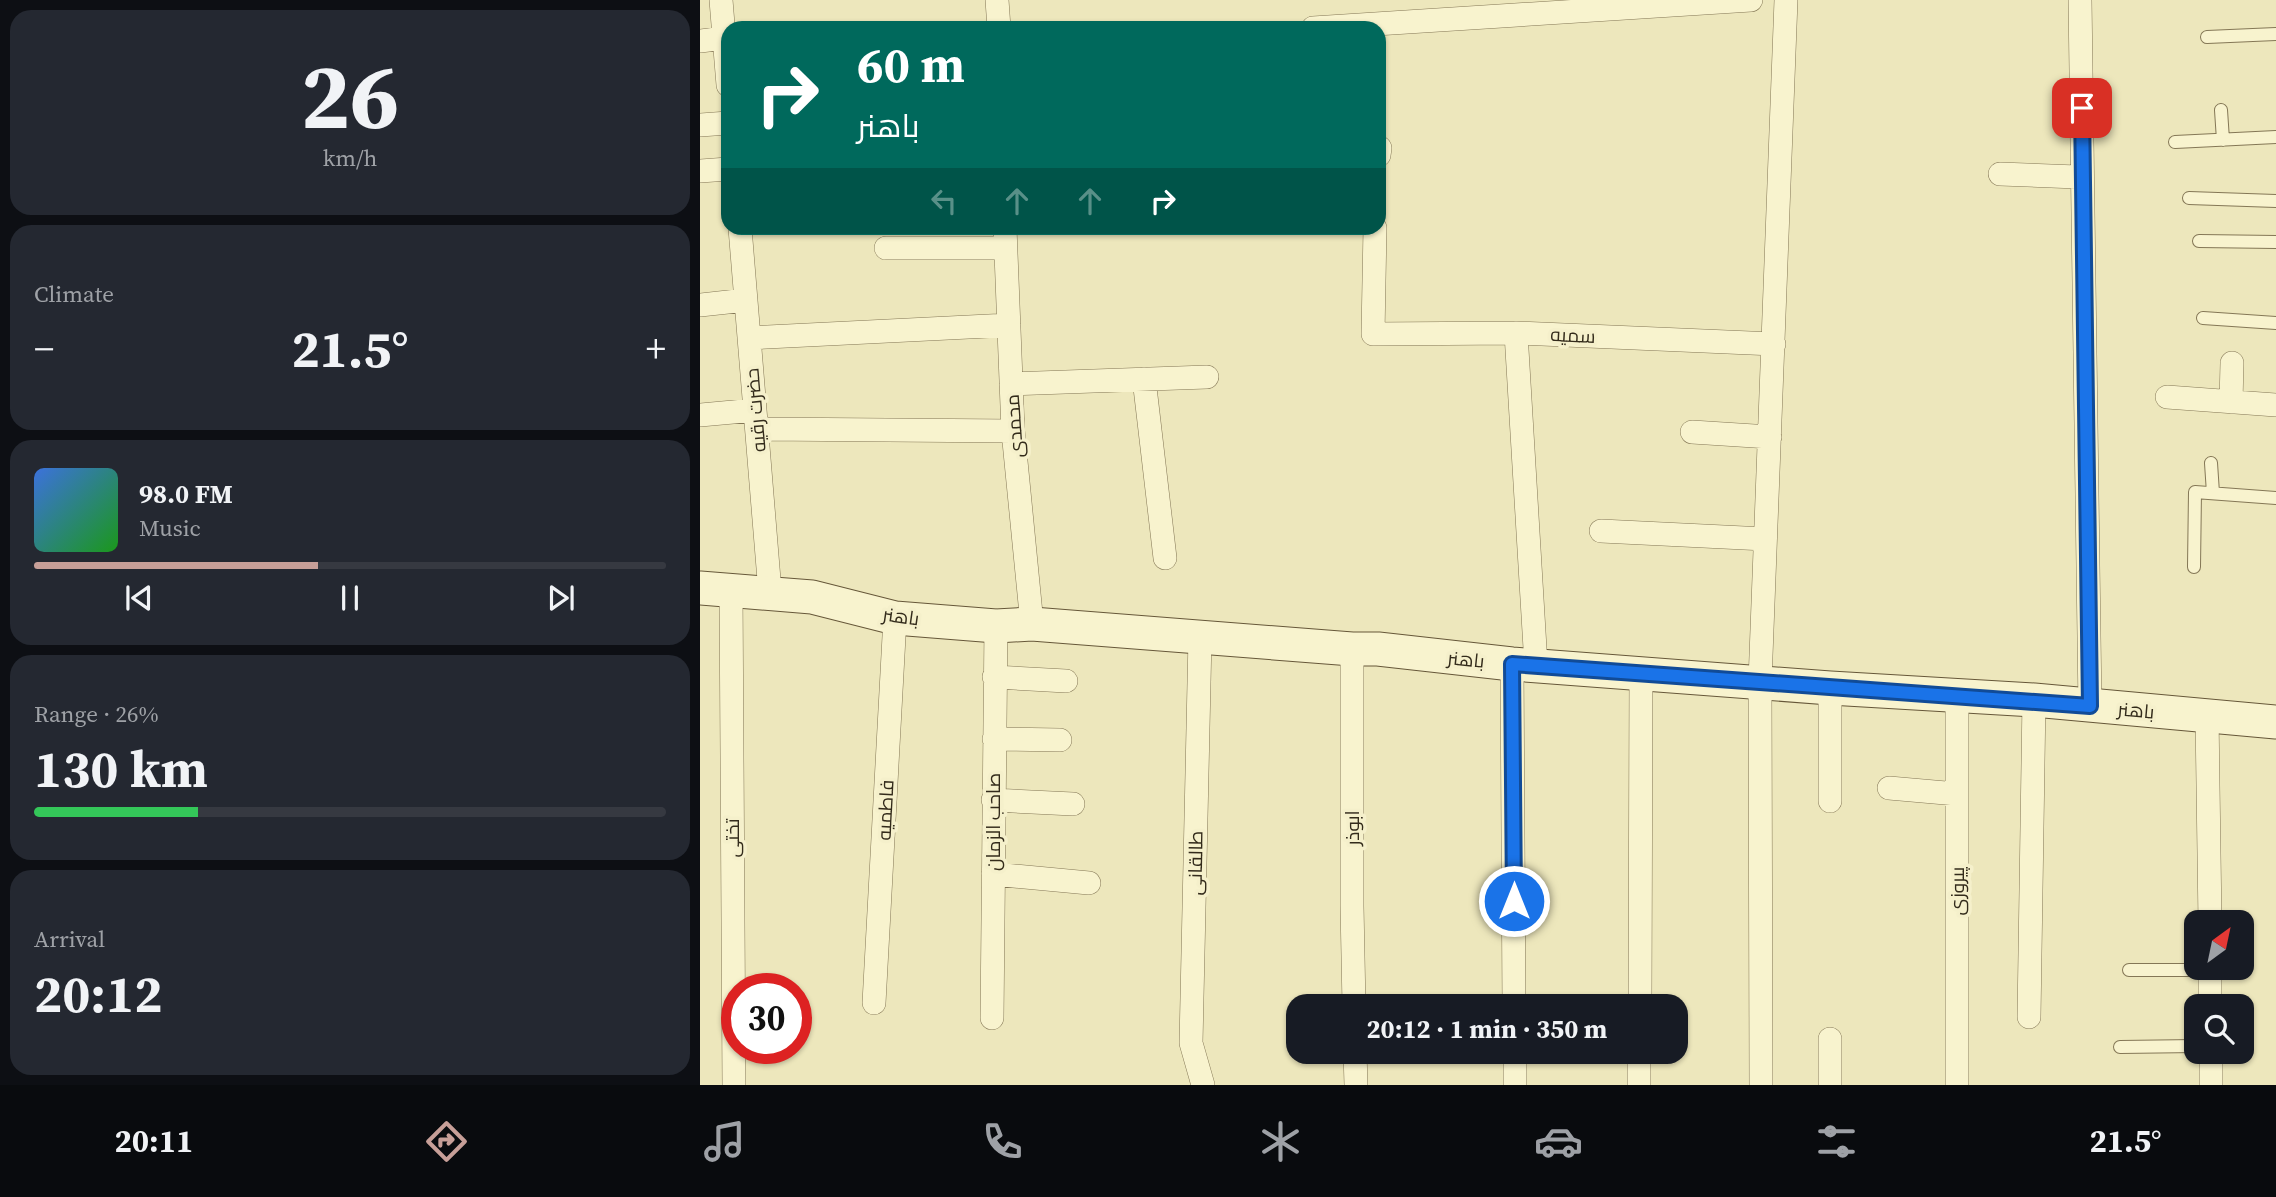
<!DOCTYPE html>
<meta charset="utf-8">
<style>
:root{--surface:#171b24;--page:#242831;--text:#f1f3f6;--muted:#9ea1a6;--line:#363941;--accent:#c79f98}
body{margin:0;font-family:"Source Serif 4",Cairo,serif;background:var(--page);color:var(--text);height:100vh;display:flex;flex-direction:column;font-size:26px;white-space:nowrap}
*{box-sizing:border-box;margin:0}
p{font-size:23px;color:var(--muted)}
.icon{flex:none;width:38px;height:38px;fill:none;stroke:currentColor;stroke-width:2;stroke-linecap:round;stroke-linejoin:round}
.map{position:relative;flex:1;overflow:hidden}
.drawer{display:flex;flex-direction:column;gap:10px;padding:10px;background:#0d0f14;width:700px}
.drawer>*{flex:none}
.guide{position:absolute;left:21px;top:21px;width:665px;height:214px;border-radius:21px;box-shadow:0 2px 5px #0004;background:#00695c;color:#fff;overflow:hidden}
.needle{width:46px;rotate:33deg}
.controls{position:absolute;left:1484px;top:910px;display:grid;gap:14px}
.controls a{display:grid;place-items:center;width:70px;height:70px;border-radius:14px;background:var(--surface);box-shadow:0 2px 5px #0004;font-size:35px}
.speed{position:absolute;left:21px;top:973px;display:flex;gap:14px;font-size:35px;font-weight:700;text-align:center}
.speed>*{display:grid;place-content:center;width:91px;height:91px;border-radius:50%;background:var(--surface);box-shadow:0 2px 5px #0004;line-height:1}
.speed .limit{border:10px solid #d22;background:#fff;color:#111}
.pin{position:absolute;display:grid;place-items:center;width:60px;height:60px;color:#fff;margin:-30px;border-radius:14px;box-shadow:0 4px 10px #0006}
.me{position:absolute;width:77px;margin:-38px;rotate:0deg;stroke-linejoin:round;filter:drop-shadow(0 0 5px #0008)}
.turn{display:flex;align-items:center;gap:24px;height:147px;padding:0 21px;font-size:32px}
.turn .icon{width:91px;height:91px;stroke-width:2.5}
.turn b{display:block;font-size:49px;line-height:60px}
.lanes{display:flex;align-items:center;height:66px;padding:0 21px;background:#0003;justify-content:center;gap:35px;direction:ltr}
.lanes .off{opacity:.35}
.big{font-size:52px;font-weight:700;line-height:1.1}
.drawer .tile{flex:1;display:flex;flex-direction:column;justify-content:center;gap:10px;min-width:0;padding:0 24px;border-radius:21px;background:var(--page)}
.drawer .dial{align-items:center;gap:0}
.dial b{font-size:91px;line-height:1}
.song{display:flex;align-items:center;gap:21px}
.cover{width:84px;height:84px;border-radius:10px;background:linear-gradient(135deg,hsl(220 70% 55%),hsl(120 70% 35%))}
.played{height:7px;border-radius:4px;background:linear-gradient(90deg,var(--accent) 45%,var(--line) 45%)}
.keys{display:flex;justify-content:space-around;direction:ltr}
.heat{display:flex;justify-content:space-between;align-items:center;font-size:38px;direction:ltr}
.charge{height:10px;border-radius:5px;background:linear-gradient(90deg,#34c759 26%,var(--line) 0)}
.trip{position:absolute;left:586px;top:994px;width:402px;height:70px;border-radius:21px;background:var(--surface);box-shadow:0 2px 5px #0004;font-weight:700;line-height:70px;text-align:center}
.tabs{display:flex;height:112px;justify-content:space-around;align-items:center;background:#090b0e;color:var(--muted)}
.tabs .icon{width:49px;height:49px}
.tabs .selected{color:var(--accent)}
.tabs b{font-size:32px;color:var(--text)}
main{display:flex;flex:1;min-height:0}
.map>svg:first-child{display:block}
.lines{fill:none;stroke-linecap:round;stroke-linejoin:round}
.lane-casing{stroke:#847756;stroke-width:14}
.street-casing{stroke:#847756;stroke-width:24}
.secondary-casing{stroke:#665739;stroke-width:35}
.lane{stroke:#f8f3ce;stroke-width:12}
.street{stroke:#f8f3ce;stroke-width:23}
.secondary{stroke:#f8f3ce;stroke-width:33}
.route-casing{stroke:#114b97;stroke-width:18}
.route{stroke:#1a73e8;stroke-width:12}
.labels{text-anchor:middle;stroke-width:7;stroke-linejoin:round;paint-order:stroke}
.street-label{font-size:19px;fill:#332b1b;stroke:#f5f0cb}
</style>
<main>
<section class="drawer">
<div class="tile dial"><b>26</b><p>km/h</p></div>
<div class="tile"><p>Climate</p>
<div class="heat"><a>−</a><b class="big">21.5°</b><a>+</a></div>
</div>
<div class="tile">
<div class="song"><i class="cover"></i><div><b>98.0 FM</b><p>Music</p></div></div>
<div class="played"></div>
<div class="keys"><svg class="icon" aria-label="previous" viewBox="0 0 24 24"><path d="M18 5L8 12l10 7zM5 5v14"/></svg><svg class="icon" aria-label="pause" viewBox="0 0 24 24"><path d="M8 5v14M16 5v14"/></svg><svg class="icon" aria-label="next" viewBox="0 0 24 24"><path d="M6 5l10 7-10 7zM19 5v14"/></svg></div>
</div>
<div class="tile"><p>Range · 26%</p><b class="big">130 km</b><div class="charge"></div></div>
<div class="tile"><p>Arrival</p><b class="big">20:12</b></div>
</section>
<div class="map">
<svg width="1576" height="1085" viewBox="0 0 1576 1085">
<rect width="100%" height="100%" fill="#ede7bc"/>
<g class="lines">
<defs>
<path id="lane" d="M1507,37L1576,34
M1521,110L1523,140
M1475,142L1576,137
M1489,198L1576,201
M1499,241L1576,242
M1503,318L1576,323
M1511,463L1513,493
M1494,567L1495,492L1576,498
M1429,970H1510
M1420,1047L1496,1046"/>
<path id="street" d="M21,0L28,85
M297,0L299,28
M1380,0L1390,706
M613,28L1051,0
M0,41L24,38
M0,125L28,123
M679,155L680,148
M0,171L28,169
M1300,174L1377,177
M40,228L70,592
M305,228L313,431L332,624
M675,228L673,334L816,333L1074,344
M186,248H305
M0,305L46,300
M816,333L836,665
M49,338L309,325
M444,379L465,558
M311,384L507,377
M1467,397L1576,405
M1531,402L1532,363
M0,415L55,410
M57,429L313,431
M992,432L1070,437
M901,531L1065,539
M31,590L34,1085
M500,638L491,1043L503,1085
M652,649V906L654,1006
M812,664L814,1006
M294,677L366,681
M1130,688V801
M1257,696V1085
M1507,716L1510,922
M294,739L360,740
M1189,788L1257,794
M293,800L373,804
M293,874L389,883
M1510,968V1006
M174,1003L195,618
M940,1006L941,672
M1329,1017L1334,700
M292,1018L296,626
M655,1052L656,1085
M815,1052V1085
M1511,1052V1085
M939,1085V1052
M1061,1085L1060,682L1086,0
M1130,1085V1039"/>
<path id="secondary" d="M0,588L112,597L195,618L296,626L332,624L652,649H678L812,664L1130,688L1334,700L1576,722"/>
</defs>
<use href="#lane" class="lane-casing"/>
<use href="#street" class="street-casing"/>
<use href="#secondary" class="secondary-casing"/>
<use href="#lane" class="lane"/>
<use href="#street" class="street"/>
<use href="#secondary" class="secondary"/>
</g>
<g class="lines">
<defs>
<path id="route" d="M814,901L812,664L1390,706L1382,108"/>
</defs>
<use href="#route" class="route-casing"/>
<use href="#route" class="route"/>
</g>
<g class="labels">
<g class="street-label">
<text transform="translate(873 335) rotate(3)" y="7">سمیه</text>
<text transform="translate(55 410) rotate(-95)" y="7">حضرت رقیه</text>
<text transform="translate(314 426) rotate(-94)" y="7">محمدی</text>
<text transform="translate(201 616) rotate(8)" y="7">باهنر</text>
<text transform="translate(766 659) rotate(6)" y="7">باهنر</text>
<text transform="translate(1436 710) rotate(5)" y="7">باهنر</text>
<text transform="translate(185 810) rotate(-87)" y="7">فاطمیه</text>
<text transform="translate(293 822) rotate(-90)" y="7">صاحب الزمان</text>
<text transform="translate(652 828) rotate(-90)" y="7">ابوذر</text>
<text transform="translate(32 838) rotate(-90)" y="7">تختی</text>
<text transform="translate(495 863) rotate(-89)" y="7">طالقانی</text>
<text transform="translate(1257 891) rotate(-90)" y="7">پیروزی</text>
</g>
</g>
</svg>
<div class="controls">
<a><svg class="needle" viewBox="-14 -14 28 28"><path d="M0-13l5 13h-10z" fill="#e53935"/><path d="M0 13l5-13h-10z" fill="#9ea1a6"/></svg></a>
<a><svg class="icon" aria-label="search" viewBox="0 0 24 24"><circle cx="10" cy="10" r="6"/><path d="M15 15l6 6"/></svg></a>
</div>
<div class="speed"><div class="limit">30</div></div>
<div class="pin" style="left:1382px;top:108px;background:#d93025"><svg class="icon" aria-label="arrive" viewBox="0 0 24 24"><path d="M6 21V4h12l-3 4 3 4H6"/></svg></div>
<svg class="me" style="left:814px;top:901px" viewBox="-20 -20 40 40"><circle r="17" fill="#1a73e8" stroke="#fff" stroke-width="3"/><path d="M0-11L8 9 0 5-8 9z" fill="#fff"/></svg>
<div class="trip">20:12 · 1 min · 350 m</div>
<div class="guide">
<div class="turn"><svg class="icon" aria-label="right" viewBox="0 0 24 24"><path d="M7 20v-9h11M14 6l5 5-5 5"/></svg><div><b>60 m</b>باهنر</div></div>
<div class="lanes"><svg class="icon off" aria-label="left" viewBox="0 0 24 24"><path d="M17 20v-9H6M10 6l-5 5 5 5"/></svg><svg class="icon off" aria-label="ahead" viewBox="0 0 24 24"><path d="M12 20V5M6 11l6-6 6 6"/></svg><svg class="icon off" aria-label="ahead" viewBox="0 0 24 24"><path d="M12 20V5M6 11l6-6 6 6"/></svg><svg class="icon" aria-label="right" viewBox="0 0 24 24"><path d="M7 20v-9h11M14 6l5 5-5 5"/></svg></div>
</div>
</div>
</main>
<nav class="tabs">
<b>20:11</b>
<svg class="icon selected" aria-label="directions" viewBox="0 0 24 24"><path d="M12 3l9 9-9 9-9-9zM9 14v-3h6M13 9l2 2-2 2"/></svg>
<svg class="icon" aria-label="music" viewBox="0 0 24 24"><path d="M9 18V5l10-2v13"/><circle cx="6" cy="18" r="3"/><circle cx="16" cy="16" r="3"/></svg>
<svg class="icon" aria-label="phone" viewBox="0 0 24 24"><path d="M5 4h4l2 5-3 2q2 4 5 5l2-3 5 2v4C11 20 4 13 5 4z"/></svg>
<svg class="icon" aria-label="climate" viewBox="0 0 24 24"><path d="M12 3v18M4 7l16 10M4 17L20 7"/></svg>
<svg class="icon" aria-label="car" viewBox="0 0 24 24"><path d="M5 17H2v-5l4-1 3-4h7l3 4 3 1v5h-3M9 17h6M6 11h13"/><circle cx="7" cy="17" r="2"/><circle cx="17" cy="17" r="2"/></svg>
<svg class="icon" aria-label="filters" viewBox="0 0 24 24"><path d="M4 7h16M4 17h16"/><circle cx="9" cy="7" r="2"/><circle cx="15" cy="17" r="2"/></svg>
<b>21.5°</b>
</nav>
